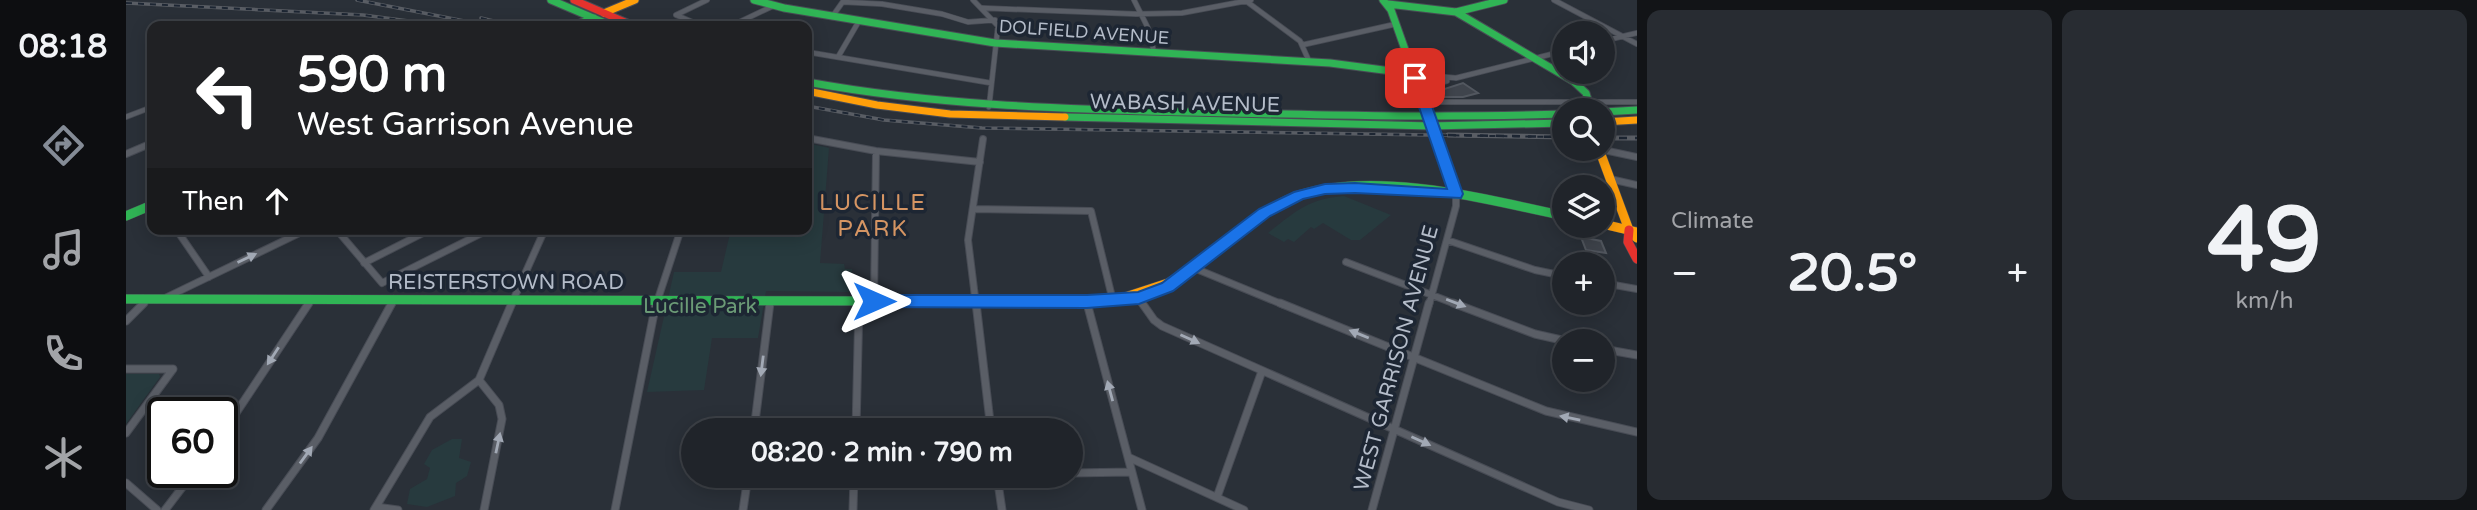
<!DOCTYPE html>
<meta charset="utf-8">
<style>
:root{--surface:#20242a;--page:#282c32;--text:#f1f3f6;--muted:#a2a4a8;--line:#3d4147;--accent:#848b96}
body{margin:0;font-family:"Varela Round",sans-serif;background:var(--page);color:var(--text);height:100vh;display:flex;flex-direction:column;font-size:26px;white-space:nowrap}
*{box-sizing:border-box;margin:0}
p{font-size:23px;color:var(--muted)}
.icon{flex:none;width:38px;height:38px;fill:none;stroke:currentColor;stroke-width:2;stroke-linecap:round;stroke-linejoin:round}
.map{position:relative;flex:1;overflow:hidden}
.panel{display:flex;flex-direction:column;gap:10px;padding:10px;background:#121417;width:840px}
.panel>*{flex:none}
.top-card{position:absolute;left:21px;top:21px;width:665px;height:214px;border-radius:14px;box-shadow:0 4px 18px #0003,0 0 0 2px var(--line);background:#202124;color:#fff;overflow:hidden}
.controls{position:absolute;left:1426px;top:21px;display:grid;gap:14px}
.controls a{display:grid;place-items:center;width:63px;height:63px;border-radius:50%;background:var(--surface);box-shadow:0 4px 18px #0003,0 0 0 2px var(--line);font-size:35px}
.speed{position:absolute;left:21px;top:397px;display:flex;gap:14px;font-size:35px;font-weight:700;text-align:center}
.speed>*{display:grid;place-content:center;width:91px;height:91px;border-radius:50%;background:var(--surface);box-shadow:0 4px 18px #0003,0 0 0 2px var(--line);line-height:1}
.speed .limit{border:4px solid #111;border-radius:10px;background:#fff;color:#111}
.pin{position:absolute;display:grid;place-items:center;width:60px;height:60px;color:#fff;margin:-30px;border-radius:14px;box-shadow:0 4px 10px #0006}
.me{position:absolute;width:77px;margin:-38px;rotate:90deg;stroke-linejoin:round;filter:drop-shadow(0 0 5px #0008)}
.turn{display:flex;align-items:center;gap:24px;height:147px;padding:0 35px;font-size:32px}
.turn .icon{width:91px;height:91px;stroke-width:2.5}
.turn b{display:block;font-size:49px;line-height:60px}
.then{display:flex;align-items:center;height:66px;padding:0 35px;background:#0003;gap:14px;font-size:26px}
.big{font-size:52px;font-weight:700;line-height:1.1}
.panel .card{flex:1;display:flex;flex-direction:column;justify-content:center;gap:10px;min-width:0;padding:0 24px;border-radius:14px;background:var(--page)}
.panel .dial{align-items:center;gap:0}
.dial b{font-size:91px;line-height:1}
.heat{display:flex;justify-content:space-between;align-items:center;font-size:38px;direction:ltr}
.panel .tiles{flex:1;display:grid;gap:10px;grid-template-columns:repeat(2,1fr)}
.trip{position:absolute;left:555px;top:418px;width:402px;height:70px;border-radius:35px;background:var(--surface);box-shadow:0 4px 18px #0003,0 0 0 2px var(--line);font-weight:700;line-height:70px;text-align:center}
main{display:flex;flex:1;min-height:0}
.tabs{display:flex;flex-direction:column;width:126px;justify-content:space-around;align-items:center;background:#0d0e11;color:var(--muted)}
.tabs .icon{width:49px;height:49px}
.tabs .on{color:var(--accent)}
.tabs b{font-size:32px;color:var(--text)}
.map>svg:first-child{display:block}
.green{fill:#273a3e}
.building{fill:#3f444c;stroke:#52575f;stroke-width:2}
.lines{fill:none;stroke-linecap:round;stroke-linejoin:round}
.street-far2-casing{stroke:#484c55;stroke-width:6}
.street-far1-casing{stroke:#484c55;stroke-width:8}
.street-casing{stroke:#484c55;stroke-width:9}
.fast-far1-casing{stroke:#484c55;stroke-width:9}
.fast-casing{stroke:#484c55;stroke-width:10}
.slow-far1-casing{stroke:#484c55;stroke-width:9}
.slow-casing{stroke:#484c55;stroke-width:10}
.jam-far1-casing{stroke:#484c55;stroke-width:9}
.jam-casing{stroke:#484c55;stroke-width:10}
.street-far2{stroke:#5a5e66;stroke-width:4.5}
.street-far1{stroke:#5a5e66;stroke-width:6}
.street{stroke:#5a5e66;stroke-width:7}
.fast-far1{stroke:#30b455;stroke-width:7}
.fast{stroke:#30b455;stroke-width:9}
.slow-far1{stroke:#ff9f0a;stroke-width:7}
.slow{stroke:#ff9f0a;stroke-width:9}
.jam-far1{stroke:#e5322d;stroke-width:7}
.jam{stroke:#e5322d;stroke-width:9}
.rail-far1-casing{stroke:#595d64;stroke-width:3.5}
.rail-casing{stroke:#595d64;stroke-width:5}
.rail-far1{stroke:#1d2633;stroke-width:2;stroke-dasharray:6;stroke-linecap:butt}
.rail{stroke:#1d2633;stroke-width:2.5;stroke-dasharray:8;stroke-linecap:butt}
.oneway{fill:#a2a9b5}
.route{fill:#1a73e8;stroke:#114b97;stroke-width:2}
.labels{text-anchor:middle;stroke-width:7;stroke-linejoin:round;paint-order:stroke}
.far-street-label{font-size:18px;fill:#b4bcc9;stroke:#1d2633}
.street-label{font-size:21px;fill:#b4bcc9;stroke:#1d2633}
.park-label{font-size:21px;fill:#6b9a76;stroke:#1d2633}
.neighbourhood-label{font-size:23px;letter-spacing:2px;fill:#d59563;stroke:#1d2633}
</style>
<main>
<nav class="tabs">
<b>08:18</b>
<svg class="icon on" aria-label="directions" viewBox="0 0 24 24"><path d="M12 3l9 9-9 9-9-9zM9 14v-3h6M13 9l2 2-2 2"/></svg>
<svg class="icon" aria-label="music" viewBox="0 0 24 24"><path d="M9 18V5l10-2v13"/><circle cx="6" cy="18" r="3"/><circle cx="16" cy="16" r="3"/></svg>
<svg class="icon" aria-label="phone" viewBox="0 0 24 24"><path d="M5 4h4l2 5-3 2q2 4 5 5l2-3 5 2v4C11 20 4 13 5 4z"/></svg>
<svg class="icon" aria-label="climate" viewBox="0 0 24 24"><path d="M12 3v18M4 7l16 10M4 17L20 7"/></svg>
</nav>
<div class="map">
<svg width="1511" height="510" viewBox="0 0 1511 510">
<rect width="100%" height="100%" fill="#2a3038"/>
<path class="green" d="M681,143L703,148L694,263L718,264L719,269H726V292L640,291L632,338H586L578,390L521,392L548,272H595L605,229H681Z
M1218,196L1265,215L1234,240H1225L1197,223L1188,229L1185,227L1168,242L1162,239L1158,242L1142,233C1170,211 1182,199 1218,196Z
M0,374H33L34,377L0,424Z
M326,439H336L333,458L345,462L341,476L330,483L329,496L301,507L281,504L284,489L301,479L304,468L298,464L306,450Z"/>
<path class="building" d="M1337,83L1352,93L1337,97H1317L1309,92Z
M1455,237L1475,241L1480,253L1460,250Z"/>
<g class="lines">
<defs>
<path id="street-far2" d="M847,0L872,26L863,107
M1008,0L1022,28L1028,52
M1428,0L1511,44
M1120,1L1174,41L1183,61
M717,2L756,4L816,14L842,22L869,20
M856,8L1010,14L1056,13L1125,0
M550,15L581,0
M550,15L576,26
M706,17L718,0
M605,26L647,6
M1477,41L1511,33
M1176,45L1270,24
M681,52L865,83
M712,57L733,21
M1288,74L1330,78L1438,51
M1293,88L1321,81
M1297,102H1511
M0,117L26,107"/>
<path id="street-far1" d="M681,138L750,151L854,162
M1473,149L1511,157
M0,154L26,143
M1484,179L1511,185
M847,209L965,211L987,301
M50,229L83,277
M210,229L256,283
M1321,240L1409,270L1438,276
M1220,262L1332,305
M238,263L305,229
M1068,268L1158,305
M256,283L364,229
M1477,283L1511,289
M39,298L182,229
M1013,298L1017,305
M748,301L750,151
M961,301L962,305
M16,305L22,299
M181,305L185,299
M265,305L268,299
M385,305L419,229
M530,305L555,229
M644,305V301
M733,305V301
M850,305L842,240L857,139
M1303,305L1330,206V194"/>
<path id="street" d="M850,303L865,430
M961,303L1016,510
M1016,303L1028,320L1036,326L1432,502L1463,510
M1154,303L1420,411L1511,432
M1327,303L1409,334L1440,341
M0,321L18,303
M1477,349L1511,355
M0,369H47
M353,380L386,303
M353,380L373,405L376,419L358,510
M628,430L644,303
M730,430L733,303
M0,433L47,369
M96,434L183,303
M1002,457L1118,510
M945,473L1006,472
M871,476L876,510
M0,483L31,510
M1091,497L1136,371
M250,507L272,510
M39,510L68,472
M140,510L192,438L266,303
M248,510L304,417L353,380
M489,510L530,303
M617,510L622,476
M727,510L728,476
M1246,510L1303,303"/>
<path id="fast-far1" d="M425,0L486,26
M628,0L658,8L869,43L1204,63L1288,74
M1257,0L1265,10L1310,137
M1262,4L1330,12L1378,0
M1330,12L1447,81L1460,93L1465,110
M446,26L468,18
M681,82C807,105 933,109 1061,112C1187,115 1312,118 1438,114
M1477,112L1511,110
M939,117L1305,126L1438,123"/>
<path id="fast" d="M1309,135L1330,194
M0,216L26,205
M1118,228C1134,216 1150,204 1168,197C1244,169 1361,199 1438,216
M0,299L758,301"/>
<path id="slow-far1" d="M478,13L509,0
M681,91L751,105L824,114L939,117
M1477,122L1511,120"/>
<path id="slow" d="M1473,149L1503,230L1511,238
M1477,224L1511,232
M758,301H987L1042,283L1073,264L1118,228"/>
<path id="jam-far1" d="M448,0L508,26"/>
<path id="jam" d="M1503,230L1502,242L1511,259"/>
</defs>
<use href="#street-far2" class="street-far2-casing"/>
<use href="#street-far1" class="street-far1-casing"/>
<use href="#street" class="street-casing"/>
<use href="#fast-far1" class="fast-far1-casing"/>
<use href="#fast" class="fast-casing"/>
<use href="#slow-far1" class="slow-far1-casing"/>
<use href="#slow" class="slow-casing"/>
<use href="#jam-far1" class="jam-far1-casing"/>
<use href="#jam" class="jam-casing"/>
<use href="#street-far2" class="street-far2"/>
<use href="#street-far1" class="street-far1"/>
<use href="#street" class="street"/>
<use href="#fast-far1" class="fast-far1"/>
<use href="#fast" class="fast"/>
<use href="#slow-far1" class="slow-far1"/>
<use href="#slow" class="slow"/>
<use href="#jam-far1" class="jam-far1"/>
<use href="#jam" class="jam"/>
<defs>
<path id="rail-far1" d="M231,0L364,26
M0,3L237,15L321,26
M355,18L389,26
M681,106L758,120L856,128L1435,137"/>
<path id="rail" d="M1322,135L1438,137
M1477,138H1511"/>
</defs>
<use href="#rail-far1" class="rail-far1-casing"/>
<use href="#rail" class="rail-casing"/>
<use href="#rail-far1" class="rail-far1"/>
<use href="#rail" class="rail"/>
</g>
<defs><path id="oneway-solid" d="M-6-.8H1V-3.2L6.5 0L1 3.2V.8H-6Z" transform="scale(1.75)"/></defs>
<g class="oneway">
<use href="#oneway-solid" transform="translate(121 258) rotate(-25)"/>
<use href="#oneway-solid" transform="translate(1330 303) rotate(21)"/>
<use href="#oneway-solid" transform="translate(1233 334) rotate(-158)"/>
<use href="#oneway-solid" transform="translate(1064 339) rotate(24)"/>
<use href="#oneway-solid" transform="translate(147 356) rotate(123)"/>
<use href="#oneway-solid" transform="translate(636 366) rotate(97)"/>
<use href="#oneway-solid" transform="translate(984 391) rotate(-105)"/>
<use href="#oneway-solid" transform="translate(1444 418) rotate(-168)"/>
<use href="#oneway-solid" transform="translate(1295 441) rotate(24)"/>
<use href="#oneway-solid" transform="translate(372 443) rotate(-78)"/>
<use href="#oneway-solid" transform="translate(180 455) rotate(-54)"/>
</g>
<path class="route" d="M1289,74L1296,78L1337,194L1335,198L1229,193L1199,194L1177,199L1144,216L1047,291L1013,304L961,308L748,307L740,301L748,295H961L1012,292L1036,283L1133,209L1168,192L1199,184L1229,183L1321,189L1283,78Z"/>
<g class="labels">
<g class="far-street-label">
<text transform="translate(958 32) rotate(4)" y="6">DOLFIELD AVENUE</text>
</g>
<g class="street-label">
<text transform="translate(1059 103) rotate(1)" y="7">WABASH AVENUE</text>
<text x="380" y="289">REISTERSTOWN ROAD</text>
<text transform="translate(1270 358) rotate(-75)" y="7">WEST GARRISON AVENUE</text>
</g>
<g class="park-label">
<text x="574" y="313">Lucille Park</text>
</g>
<g class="neighbourhood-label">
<text x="747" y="210">LUCILLE<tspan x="747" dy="26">PARK</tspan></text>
</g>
</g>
</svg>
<div class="controls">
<a><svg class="icon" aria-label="sound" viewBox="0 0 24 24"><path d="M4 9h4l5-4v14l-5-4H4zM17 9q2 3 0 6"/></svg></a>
<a><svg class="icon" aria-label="search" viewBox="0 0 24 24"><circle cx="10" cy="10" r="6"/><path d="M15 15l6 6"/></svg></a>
<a><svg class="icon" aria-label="layers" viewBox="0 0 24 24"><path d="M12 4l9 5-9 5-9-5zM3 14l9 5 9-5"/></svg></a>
<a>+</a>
<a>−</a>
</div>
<div class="speed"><div class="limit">60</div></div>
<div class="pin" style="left:1289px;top:78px;background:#d93025"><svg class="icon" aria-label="arrive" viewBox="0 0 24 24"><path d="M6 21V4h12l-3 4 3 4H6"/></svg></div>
<svg class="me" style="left:748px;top:301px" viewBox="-20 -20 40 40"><path d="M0-17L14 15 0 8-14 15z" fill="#1a73e8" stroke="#fff" stroke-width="4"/></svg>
<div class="trip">08:20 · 2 min · 790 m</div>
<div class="top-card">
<div class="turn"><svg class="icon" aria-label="left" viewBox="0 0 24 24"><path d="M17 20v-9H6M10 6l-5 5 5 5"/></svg><div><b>590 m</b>West Garrison Avenue</div></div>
<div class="then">Then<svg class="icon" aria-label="ahead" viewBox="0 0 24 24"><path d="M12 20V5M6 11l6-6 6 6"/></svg></div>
</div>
</div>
<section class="panel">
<div class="tiles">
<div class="card"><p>Climate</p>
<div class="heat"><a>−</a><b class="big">20.5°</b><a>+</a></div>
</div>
<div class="card dial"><b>49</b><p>km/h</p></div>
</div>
</section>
</main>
